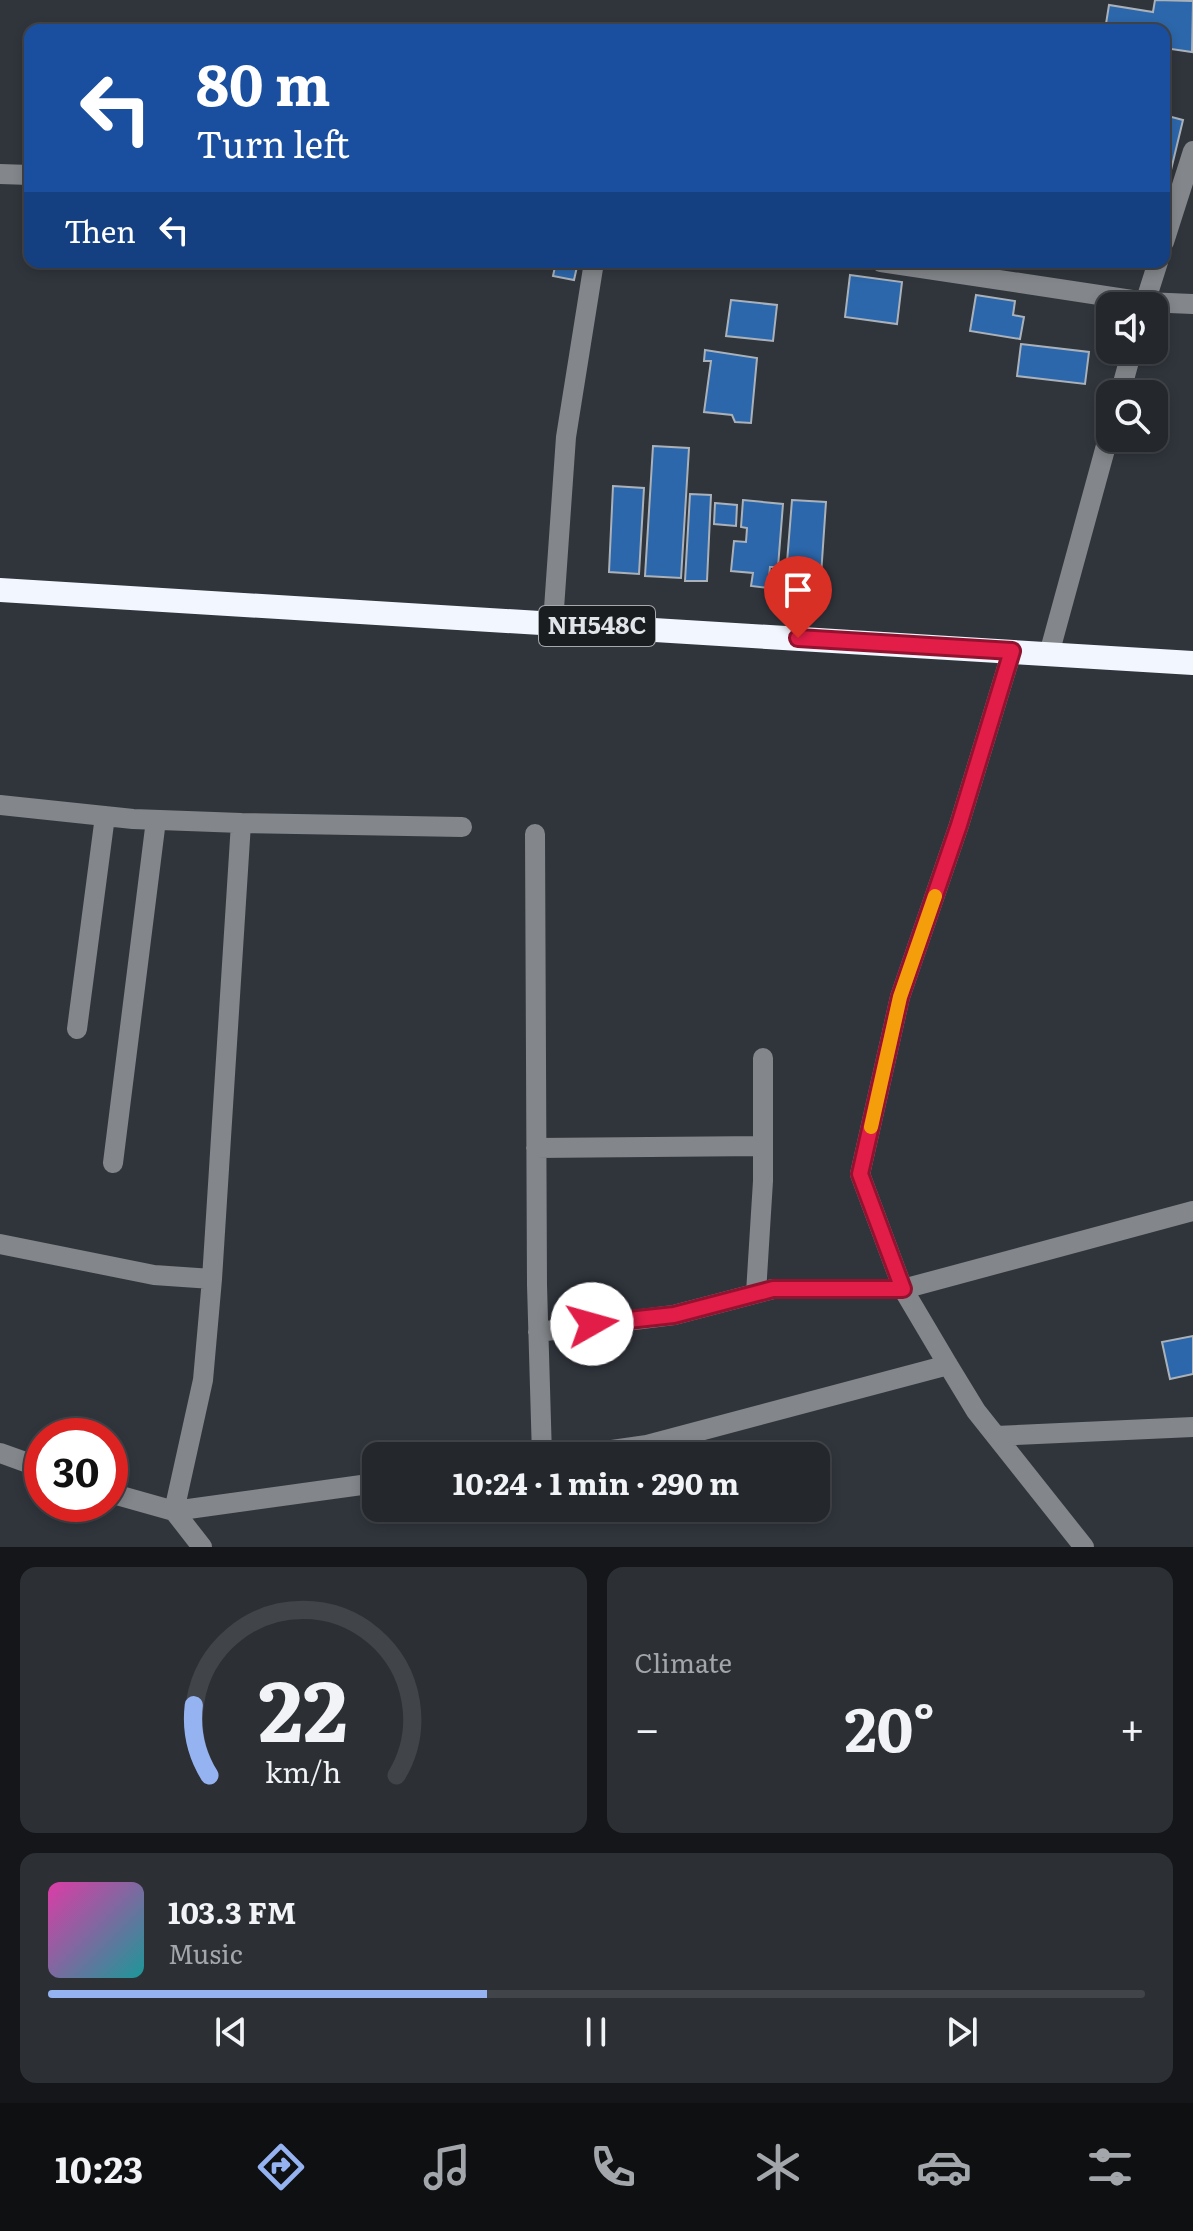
<!DOCTYPE html>
<meta charset="utf-8">
<style>
:root{--surface:#24282d;--page:#2c3035;--text:#f1f3f6;--muted:#a3a6aa;--line:#414449;--accent:#95b2f1}
body{margin:0;font-family:Literata,serif;background:var(--page);color:var(--text);height:100vh;display:flex;flex-direction:column;font-size:30px;white-space:nowrap}
*{box-sizing:border-box;margin:0}
p{font-size:26px;color:var(--muted)}
.icon{flex:none;width:44px;height:44px;fill:none;stroke:currentColor;stroke-width:2;stroke-linecap:round;stroke-linejoin:round}
.map{position:relative;height:1547px;overflow:hidden}
.sheet{display:flex;flex-direction:column;gap:20px;padding:20px;background:#141619;flex:1}
.sheet>*{flex:none}
.guide{position:absolute;left:24px;top:24px;width:1146px;height:244px;border-radius:16px;box-shadow:0 4px 12px #0003,0 0 0 2px var(--line);background:#1a4fa0;color:#fff;overflow:hidden}
.tools{position:absolute;left:1096px;top:292px;display:grid;gap:16px}
.tools a{display:grid;place-items:center;width:72px;height:72px;border-radius:16px;background:var(--surface);box-shadow:0 4px 12px #0003,0 0 0 2px var(--line);font-size:40px}
.speed{position:absolute;left:24px;top:1418px;display:flex;gap:16px;font-size:40px;font-weight:700;text-align:center}
.speed>*{display:grid;place-content:center;width:104px;height:104px;border-radius:50%;background:var(--surface);box-shadow:0 4px 12px #0003,0 0 0 2px var(--line);line-height:1}
.speed .limit{border:12px solid #d22;background:#fff;color:#111}
.pin{position:absolute;display:grid;place-items:center;width:68px;height:68px;color:#fff;margin:-82px -34px;border-radius:50% 50% 50% 0;rotate:-45deg;box-shadow:0 0 8px #0007}
.pin .icon{rotate:45deg}
.me{position:absolute;width:88px;margin:-44px;rotate:83deg;stroke-linejoin:round;filter:drop-shadow(0 0 6px #0008)}
.turn{display:flex;align-items:center;gap:28px;height:168px;padding:0 40px;font-size:36px}
.turn .icon{width:104px;height:104px;stroke-width:2.5}
.turn b{display:block;font-size:56px;line-height:68px}
.then{display:flex;align-items:center;height:76px;padding:0 40px;background:#0003;gap:16px;font-size:30px}
.big{font-size:60px;font-weight:700;line-height:1.1}
.sheet .tile{flex:1;display:flex;flex-direction:column;justify-content:center;gap:12px;min-width:0;padding:0 28px;border-radius:16px;background:var(--page)}
.sheet .dial{align-items:center;gap:0}
.dial svg{height:208px;overflow:visible;fill:none;stroke:var(--line);stroke-width:7;stroke-linecap:round;text-anchor:middle}
.dial text{fill:var(--text);stroke:none}
.song{display:flex;align-items:center;gap:24px}
.cover{width:96px;height:96px;border-radius:12px;background:linear-gradient(135deg,hsl(320 70% 55%),hsl(180 70% 35%))}
.played{height:8px;border-radius:4px;background:linear-gradient(90deg,var(--accent) 40%,var(--line) 40%)}
.keys{display:flex;justify-content:space-around;direction:ltr}
.heat{display:flex;justify-content:space-between;align-items:center;font-size:44px;direction:ltr}
.sheet .tiles{flex:1;display:grid;gap:20px;grid-template-columns:1fr 1fr}
.tile:last-child{grid-column:span 2}
.trip{position:absolute;left:362px;top:1442px;width:468px;height:80px;border-radius:16px;background:var(--surface);box-shadow:0 4px 12px #0003,0 0 0 2px var(--line);font-weight:700;line-height:80px;text-align:center}
.tab-bar{display:flex;height:128px;justify-content:space-around;align-items:center;background:#0e1012;color:var(--muted)}
.tab-bar .icon{width:56px;height:56px}
.tab-bar .current{color:var(--accent)}
.tab-bar b{font-size:36px;color:var(--text)}
.map>svg:first-child{display:block}
.building{fill:#2c67ab;stroke:#aab1b9;stroke-width:2}
.lines{fill:none;stroke-linecap:round;stroke-linejoin:round}
.minor{stroke:#83868a;stroke-width:20}
.highway{stroke:#f2f7ff;stroke-width:24}
.route-casing{stroke:#92132f;stroke-width:20}
.route{stroke:#e11d48;stroke-width:14}
.slow{stroke:#f59e0b;stroke-width:14}
.labels{text-anchor:middle;stroke-width:8;stroke-linejoin:round;paint-order:stroke}
.shield{fill:#1a1d20;stroke:#a5a9ad;stroke-width:2}
.shield-label{font-size:24px;font-weight:bold;fill:#e1e5e9}
</style>
<div class="map">
<svg width="1193" height="1547" viewBox="0 0 1193 1547">
<rect width="100%" height="100%" fill="#30353c"/>
<path class="building" d="M1155,0L1193,1L1192,52L1164,48V30H1105L1109,5L1153,12Z
M1164,115L1183,120L1170,174L1164,173Z
M556,262H578L574,280L553,276Z
M850,275L902,282L897,324L845,317Z
M976,295L1015,301L1013,315L1024,317L1020,339L970,331Z
M731,300L777,305L773,341L726,336Z
M1021,344L1089,352L1085,384L1017,376Z
M705,350L757,358L751,423L735,422L732,415L704,412L711,361H704Z
M653,446L689,448L681,578L645,576Z
M613,486L644,488L639,574L609,572Z
M690,494L711,495L707,581H685Z
M743,500L783,504L778,567H770L768,588L751,586L753,573L731,571L734,541L746,542L747,528L741,527Z
M792,500L826,502L820,590L785,587Z
M715,503L737,505L736,526L714,524Z
M1193,1336V1374L1170,1379L1162,1342Z"/>
<g class="lines">
<path class="minor" d="M0,174L30,175
M1164,242L1193,151
M881,262L1145,302L1193,304
M1144,306L1158,262
M1120,394L1132,350
M553,623L566,437L594,262
M1012,651L959,825L900,997L860,1174L903,1289L948,1365L976,1411L1084,1547
M1049,654L1110,431
M0,805L133,819L241,823
M535,834L537,1285L542,1456
M77,1029L105,816
M536,1148L763,1146
M113,1163L156,820
M0,1244L154,1275L212,1279
M756,1293L763,1181V1058
M538,1332L674,1315L773,1289H903L1193,1211
M996,1436L1193,1427
M0,1453L42,1468
M570,1456L647,1445L948,1365
M110,1493L174,1511L376,1483
M202,1547L174,1511L203,1380L212,1279L241,823L462,827"/>
<path class="highway" d="M0,590L1193,663"/>
</g>
<g class="lines">
<defs>
<path id="route" d="M592,1324L674,1315L773,1289H903L860,1174L900,997L959,825L1012,651L798,638"/>
</defs>
<use href="#route" class="route-casing"/>
<use href="#route" class="route"/>
<path class="slow" d="M871,1127L900,997L935,896"/>
</g>
<g class="labels">
<rect class="shield" x="539" y="606" width="116" height="40" rx="6"/>
<g class="shield-label">
<text x="597" y="634">NH548C</text>
</g>
</g>
</svg>
<div class="tools">
<a><svg class="icon" aria-label="sound" viewBox="0 0 24 24"><path d="M4 9h4l5-4v14l-5-4H4zM17 9q2 3 0 6"/></svg></a>
<a><svg class="icon" aria-label="search" viewBox="0 0 24 24"><circle cx="10" cy="10" r="6"/><path d="M15 15l6 6"/></svg></a>
</div>
<div class="speed"><div class="limit">30</div></div>
<div class="pin" style="left:798px;top:638px;background:#d93025"><svg class="icon" aria-label="arrive" viewBox="0 0 24 24"><path d="M6 21V4h12l-3 4 3 4H6"/></svg></div>
<svg class="me" style="left:592px;top:1324px" viewBox="-20 -20 40 40"><circle r="19" fill="#fff"/><path d="M0-13L10 11 0 6-10 11z" fill="#e11d48"/></svg>
<div class="trip">10:24 · 1 min · 290 m</div>
<div class="guide">
<div class="turn"><svg class="icon" aria-label="left" viewBox="0 0 24 24"><path d="M17 20v-9H6M10 6l-5 5 5 5"/></svg><div><b>80 m</b>Turn left</div></div>
<div class="then">Then<svg class="icon" aria-label="left" viewBox="0 0 24 24"><path d="M17 20v-9H6M10 6l-5 5 5 5"/></svg></div>
</div>
</div>
<section class="sheet">
<div class="tiles">
<div class="tile dial"><svg viewBox="0 0 100 80">
<path d="M14 69A42 42 0 1 1 86 69"/>
<path d="M14 69A42 42 0 0 1 8 42" stroke="#95b2f1"/>
<text x="50" y="56" font-size="32" font-weight="700">22</text>
<text x="50" y="72" font-size="11">km/h</text>
</svg></div>
<div class="tile"><p>Climate</p>
<div class="heat"><a>−</a><b class="big">20°</b><a>+</a></div>
</div>
<div class="tile">
<div class="song"><i class="cover"></i><div><b>103.3 FM</b><p>Music</p></div></div>
<div class="played"></div>
<div class="keys"><svg class="icon" aria-label="previous" viewBox="0 0 24 24"><path d="M18 5L8 12l10 7zM5 5v14"/></svg><svg class="icon" aria-label="pause" viewBox="0 0 24 24"><path d="M8 5v14M16 5v14"/></svg><svg class="icon" aria-label="next" viewBox="0 0 24 24"><path d="M6 5l10 7-10 7zM19 5v14"/></svg></div>
</div>
</div>
</section>
<nav class="tab-bar">
<b>10:23</b>
<svg class="icon current" aria-label="directions" viewBox="0 0 24 24"><path d="M12 3l9 9-9 9-9-9zM9 14v-3h6M13 9l2 2-2 2"/></svg>
<svg class="icon" aria-label="music" viewBox="0 0 24 24"><path d="M9 18V5l10-2v13"/><circle cx="6" cy="18" r="3"/><circle cx="16" cy="16" r="3"/></svg>
<svg class="icon" aria-label="phone" viewBox="0 0 24 24"><path d="M5 4h4l2 5-3 2q2 4 5 5l2-3 5 2v4C11 20 4 13 5 4z"/></svg>
<svg class="icon" aria-label="climate" viewBox="0 0 24 24"><path d="M12 3v18M4 7l16 10M4 17L20 7"/></svg>
<svg class="icon" aria-label="car" viewBox="0 0 24 24"><path d="M5 17H2v-5l4-1 3-4h7l3 4 3 1v5h-3M9 17h6M6 11h13"/><circle cx="7" cy="17" r="2"/><circle cx="17" cy="17" r="2"/></svg>
<svg class="icon" aria-label="filters" viewBox="0 0 24 24"><path d="M4 7h16M4 17h16"/><circle cx="9" cy="7" r="2"/><circle cx="15" cy="17" r="2"/></svg>
</nav>
